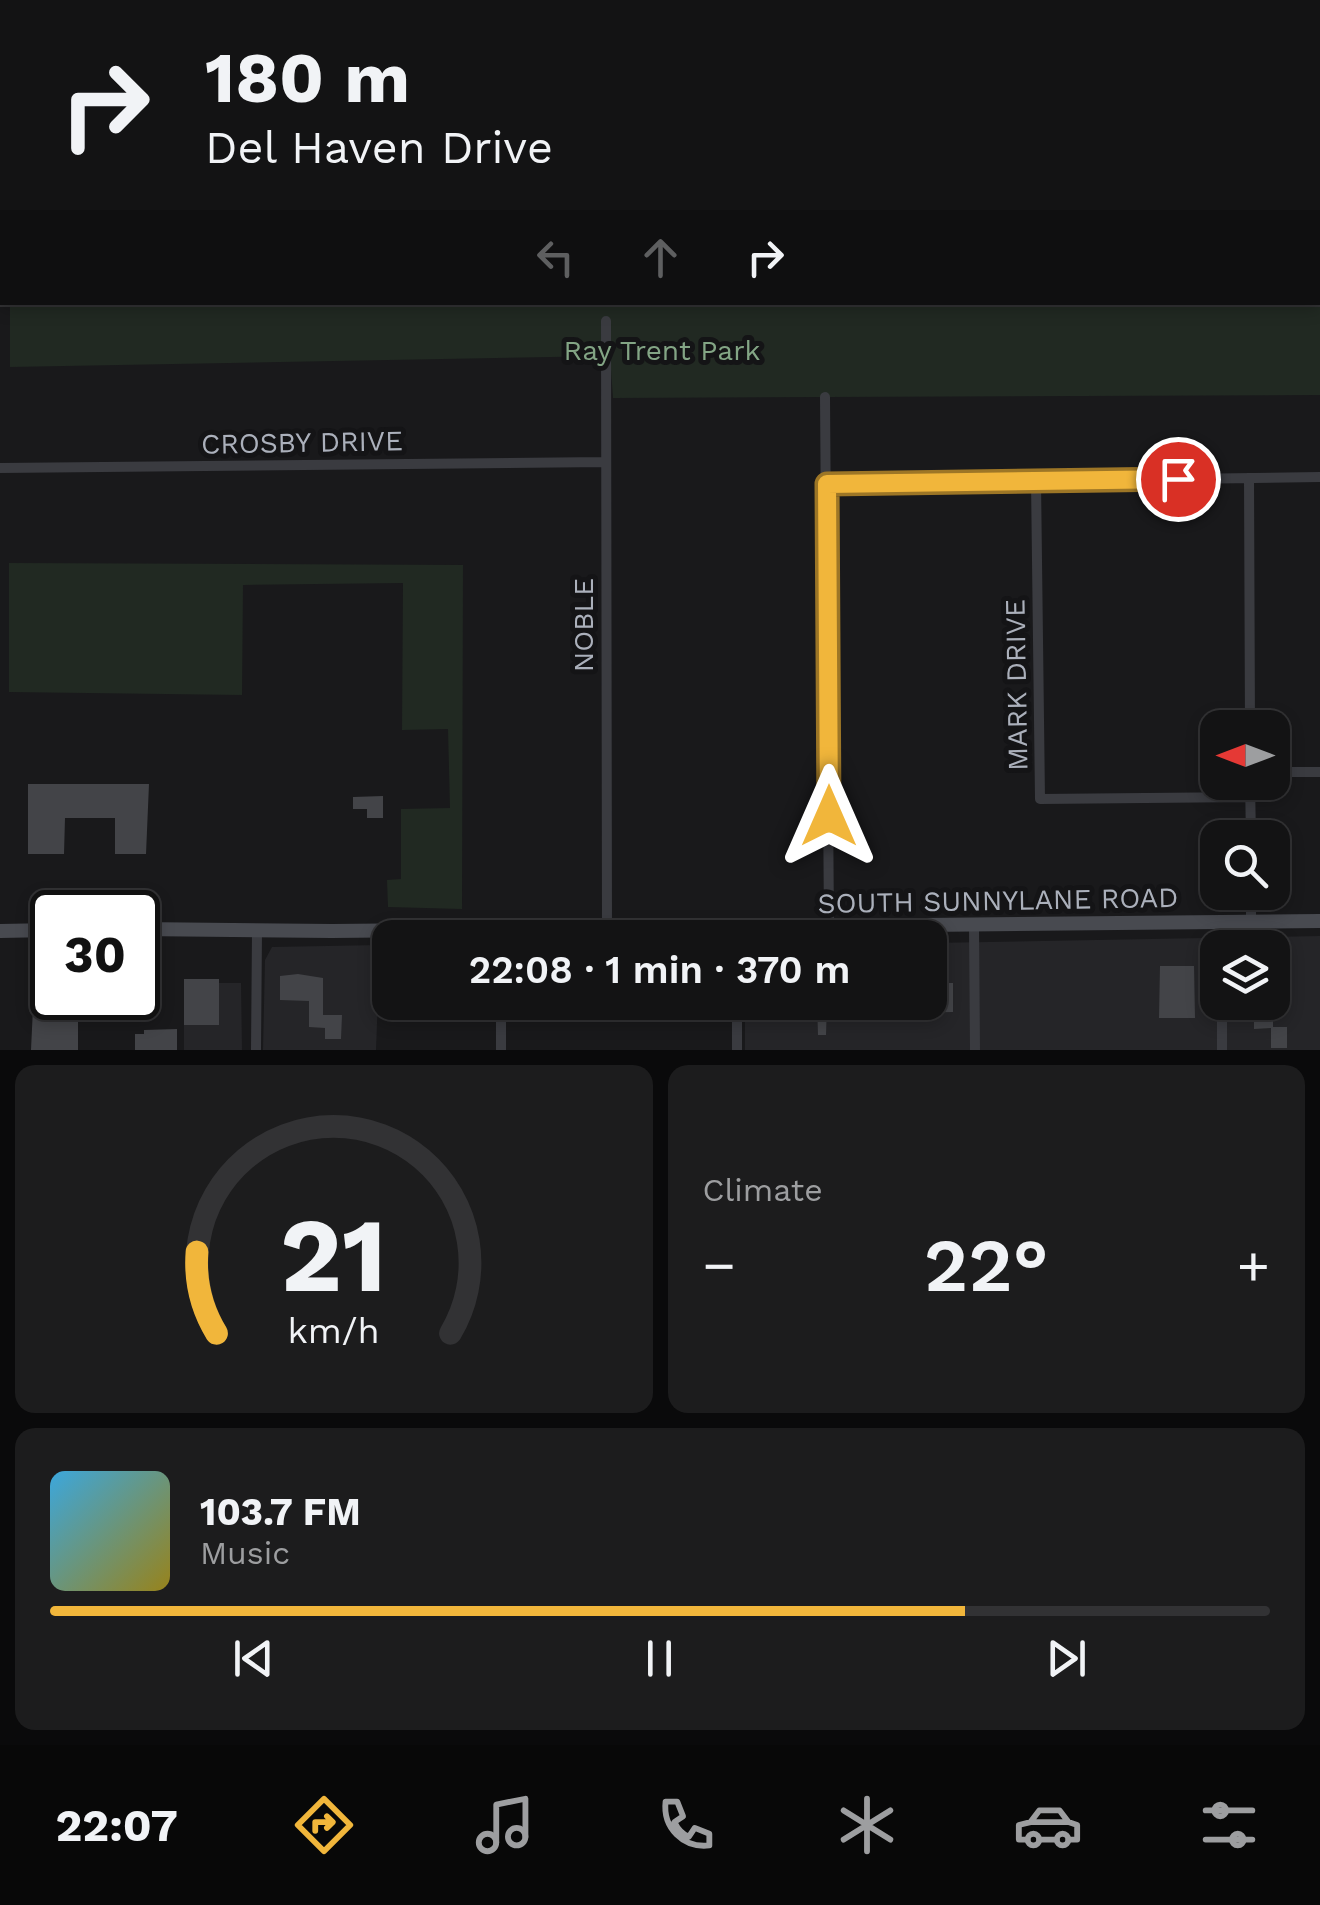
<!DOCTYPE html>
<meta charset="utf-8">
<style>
:root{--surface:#131314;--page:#1c1c1d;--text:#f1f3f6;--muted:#9d9ea0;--line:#323234;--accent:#f1b63b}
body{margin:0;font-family:"Work Sans",sans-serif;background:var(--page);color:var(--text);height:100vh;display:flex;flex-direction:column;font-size:38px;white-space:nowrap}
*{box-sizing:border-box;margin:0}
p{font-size:32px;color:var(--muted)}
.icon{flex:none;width:55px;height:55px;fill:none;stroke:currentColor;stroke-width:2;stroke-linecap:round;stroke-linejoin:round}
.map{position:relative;height:1050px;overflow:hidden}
.drawer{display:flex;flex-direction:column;gap:15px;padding:15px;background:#0a0a0b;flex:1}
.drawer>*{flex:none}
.banner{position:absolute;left:0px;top:0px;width:1320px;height:305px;box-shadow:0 5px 15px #0003,0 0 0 2px var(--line);background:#131314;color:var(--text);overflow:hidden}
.needle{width:65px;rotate:270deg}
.tools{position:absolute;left:1200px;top:710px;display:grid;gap:20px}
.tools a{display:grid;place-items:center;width:90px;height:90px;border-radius:20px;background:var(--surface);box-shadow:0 5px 15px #0003,0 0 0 2px var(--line);font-size:50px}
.speed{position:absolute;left:30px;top:890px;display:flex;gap:20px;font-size:50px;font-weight:700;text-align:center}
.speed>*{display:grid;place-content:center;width:130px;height:130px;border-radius:50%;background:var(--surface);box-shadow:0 5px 15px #0003,0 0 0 2px var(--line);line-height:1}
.speed .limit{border:5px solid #111;border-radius:15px;background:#fff;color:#111}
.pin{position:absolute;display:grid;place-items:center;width:85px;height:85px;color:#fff;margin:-42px;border:5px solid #fff;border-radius:50%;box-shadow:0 2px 10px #0007}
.me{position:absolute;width:110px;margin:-55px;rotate:0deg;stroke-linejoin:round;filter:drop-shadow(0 0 8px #0008)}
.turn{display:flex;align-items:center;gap:35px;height:210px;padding:0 40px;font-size:45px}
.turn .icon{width:130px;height:130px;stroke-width:2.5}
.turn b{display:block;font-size:70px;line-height:85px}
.lanes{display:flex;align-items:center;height:95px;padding:0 40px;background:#0003;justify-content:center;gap:50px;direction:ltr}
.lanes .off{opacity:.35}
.big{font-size:75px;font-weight:600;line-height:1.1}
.drawer .tile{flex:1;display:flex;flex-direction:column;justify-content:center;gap:15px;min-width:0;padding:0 35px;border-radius:20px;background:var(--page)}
.drawer .dial{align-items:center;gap:0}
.dial svg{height:260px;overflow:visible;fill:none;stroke:var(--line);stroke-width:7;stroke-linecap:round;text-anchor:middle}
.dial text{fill:var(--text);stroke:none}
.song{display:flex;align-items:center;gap:30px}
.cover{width:120px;height:120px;border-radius:15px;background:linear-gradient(135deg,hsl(200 70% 55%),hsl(50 70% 35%))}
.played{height:10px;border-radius:5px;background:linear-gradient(90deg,var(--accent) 75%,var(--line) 75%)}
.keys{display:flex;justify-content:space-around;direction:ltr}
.heat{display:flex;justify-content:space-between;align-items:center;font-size:55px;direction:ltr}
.drawer .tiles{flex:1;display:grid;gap:15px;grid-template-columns:1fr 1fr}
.tile:last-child{grid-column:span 2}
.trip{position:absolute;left:372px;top:920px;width:575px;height:100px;border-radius:20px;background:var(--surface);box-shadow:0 5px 15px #0003,0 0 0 2px var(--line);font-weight:600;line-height:100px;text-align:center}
.tabs{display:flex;height:160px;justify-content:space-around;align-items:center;background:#080808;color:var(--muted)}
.tabs .icon{width:70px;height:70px}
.tabs .active{color:var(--accent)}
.tabs b{font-size:45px;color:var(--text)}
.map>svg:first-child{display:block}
.built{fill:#252528;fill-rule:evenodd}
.green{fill:#212922}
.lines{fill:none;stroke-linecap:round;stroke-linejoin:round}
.stream{stroke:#2f383f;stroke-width:4}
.building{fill:#434448}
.street{stroke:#3a3b40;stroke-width:10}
.secondary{stroke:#484a50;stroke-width:14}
.route-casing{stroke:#9d7626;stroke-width:25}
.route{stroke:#f1b63b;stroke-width:18}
.labels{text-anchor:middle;stroke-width:10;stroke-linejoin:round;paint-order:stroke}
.park-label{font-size:28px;fill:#83a585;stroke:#141416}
.street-label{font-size:28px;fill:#abb0bb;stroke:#141416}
</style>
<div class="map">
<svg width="1320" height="1050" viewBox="0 0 1320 1050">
<rect width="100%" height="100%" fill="#19191b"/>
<path class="built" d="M1320,936V1050H745V1003L930,1002V943ZM1218,948H1272V1002H1218Z
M380,945L376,1050H263L265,960L272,947Z
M219,983H241L242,1050H184V1025H219Z"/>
<path class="green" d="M13,0H1320V395L613,398L610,356L10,367V303L1318,302V2Z
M9,563L463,565L462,909L388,907L387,880L401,879V809L450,808L448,729L402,730L403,583L243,585L242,695L9,692Z"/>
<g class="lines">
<path class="stream" d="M0,72H2
M1318,296H1320"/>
</g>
<path class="building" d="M28,784H149L146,854H115V818H65L64,854H28Z
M383,796V818H367V809H353V797Z
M1288,958L1289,1003H1273V1027H1287V1048H1271V1028L1254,1029V1002H1272V959Z
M35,965H52V998H60V1013H78V1050H31Z
M1160,966H1194L1195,1018H1159Z
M298,974L323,978V1015H342L341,1039H325V1028L309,1027V1001L280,1000V976Z
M184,979H219V1025H184Z
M930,983H953V1012L861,1014V1002H930Z
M817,1002H827L826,1035H818Z
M177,1029V1050H135V1034H144V1030Z"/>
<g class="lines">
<path class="street" d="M606,321L607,928
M825,397L829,927
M0,468L605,462
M1249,478L1250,728
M1036,481L1040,799L1250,797
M827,484L1320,477
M1272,772H1320
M1250,782L1251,838
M1251,892V922
M1222,923V948
M974,926L975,1050
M1222,1002V1050
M256,1050L257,931
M501,1050V1002
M737,1050V1002"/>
<path class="secondary" d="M138,929L332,931L1320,921
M0,931L52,930"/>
</g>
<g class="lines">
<defs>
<path id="route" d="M829,816L827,484L1178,479"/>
</defs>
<use href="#route" class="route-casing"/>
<use href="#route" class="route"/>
</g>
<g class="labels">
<g class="park-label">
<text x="662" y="360">Ray Trent Park</text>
</g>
<g class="street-label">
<text transform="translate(302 442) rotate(-1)" y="10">CROSBY DRIVE</text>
<text transform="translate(583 625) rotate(-90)" y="10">NOBLE</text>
<text transform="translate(1016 685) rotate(-91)" y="10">MARK DRIVE</text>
<text transform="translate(998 900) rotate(-1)" y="10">SOUTH SUNNYLANE ROAD</text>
</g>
</g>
</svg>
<div class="tools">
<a><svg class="needle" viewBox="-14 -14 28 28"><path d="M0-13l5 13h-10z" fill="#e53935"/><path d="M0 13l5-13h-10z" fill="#9d9ea0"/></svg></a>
<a><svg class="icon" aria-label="search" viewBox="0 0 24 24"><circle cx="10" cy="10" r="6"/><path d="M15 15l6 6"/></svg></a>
<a><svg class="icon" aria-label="layers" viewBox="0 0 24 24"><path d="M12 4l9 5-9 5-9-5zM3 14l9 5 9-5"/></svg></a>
</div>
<div class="speed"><div class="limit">30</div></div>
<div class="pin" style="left:1178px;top:479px;background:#d93025"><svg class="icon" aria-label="arrive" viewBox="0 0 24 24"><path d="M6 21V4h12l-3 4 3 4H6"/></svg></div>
<svg class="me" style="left:829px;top:816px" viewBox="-20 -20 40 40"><path d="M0-17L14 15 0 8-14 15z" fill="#f1b63b" stroke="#fff" stroke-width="4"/></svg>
<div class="trip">22:08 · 1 min · 370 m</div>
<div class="banner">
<div class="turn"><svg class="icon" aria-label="right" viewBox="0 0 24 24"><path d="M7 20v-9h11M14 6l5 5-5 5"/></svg><div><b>180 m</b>Del Haven Drive</div></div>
<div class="lanes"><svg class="icon off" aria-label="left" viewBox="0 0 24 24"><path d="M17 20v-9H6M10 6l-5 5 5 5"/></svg><svg class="icon off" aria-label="ahead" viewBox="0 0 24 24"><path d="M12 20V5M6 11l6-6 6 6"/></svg><svg class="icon" aria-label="right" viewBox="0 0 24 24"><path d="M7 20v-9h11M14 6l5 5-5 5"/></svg></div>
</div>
</div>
<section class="drawer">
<div class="tiles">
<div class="tile dial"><svg viewBox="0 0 100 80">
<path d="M14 69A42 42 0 1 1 86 69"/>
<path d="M14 69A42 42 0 0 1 8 44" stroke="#f1b63b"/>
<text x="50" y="56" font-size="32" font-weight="700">21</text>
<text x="50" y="72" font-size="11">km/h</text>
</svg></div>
<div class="tile"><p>Climate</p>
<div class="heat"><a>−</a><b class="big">22°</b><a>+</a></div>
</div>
<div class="tile">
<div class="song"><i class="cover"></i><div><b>103.7 FM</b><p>Music</p></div></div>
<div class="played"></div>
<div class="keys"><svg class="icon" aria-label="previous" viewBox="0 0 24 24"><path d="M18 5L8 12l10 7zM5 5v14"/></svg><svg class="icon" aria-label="pause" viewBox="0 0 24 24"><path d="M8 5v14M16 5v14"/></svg><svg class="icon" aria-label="next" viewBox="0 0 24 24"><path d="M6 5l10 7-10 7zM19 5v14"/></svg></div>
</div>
</div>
</section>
<nav class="tabs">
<b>22:07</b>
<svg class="icon active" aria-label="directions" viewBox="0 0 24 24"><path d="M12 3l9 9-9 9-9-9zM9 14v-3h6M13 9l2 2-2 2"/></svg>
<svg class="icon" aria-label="music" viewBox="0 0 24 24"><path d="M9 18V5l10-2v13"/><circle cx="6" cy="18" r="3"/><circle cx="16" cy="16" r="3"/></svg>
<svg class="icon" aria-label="phone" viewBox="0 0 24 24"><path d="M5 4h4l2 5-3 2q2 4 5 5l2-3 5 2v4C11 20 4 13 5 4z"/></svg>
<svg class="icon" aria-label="climate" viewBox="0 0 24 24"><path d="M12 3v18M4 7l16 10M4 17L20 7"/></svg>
<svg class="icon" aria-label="car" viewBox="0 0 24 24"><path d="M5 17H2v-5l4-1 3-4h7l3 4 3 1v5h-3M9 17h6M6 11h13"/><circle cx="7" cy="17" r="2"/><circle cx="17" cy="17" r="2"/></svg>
<svg class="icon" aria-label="filters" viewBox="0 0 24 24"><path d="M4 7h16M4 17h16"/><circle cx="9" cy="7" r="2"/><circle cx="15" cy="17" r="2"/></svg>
</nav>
